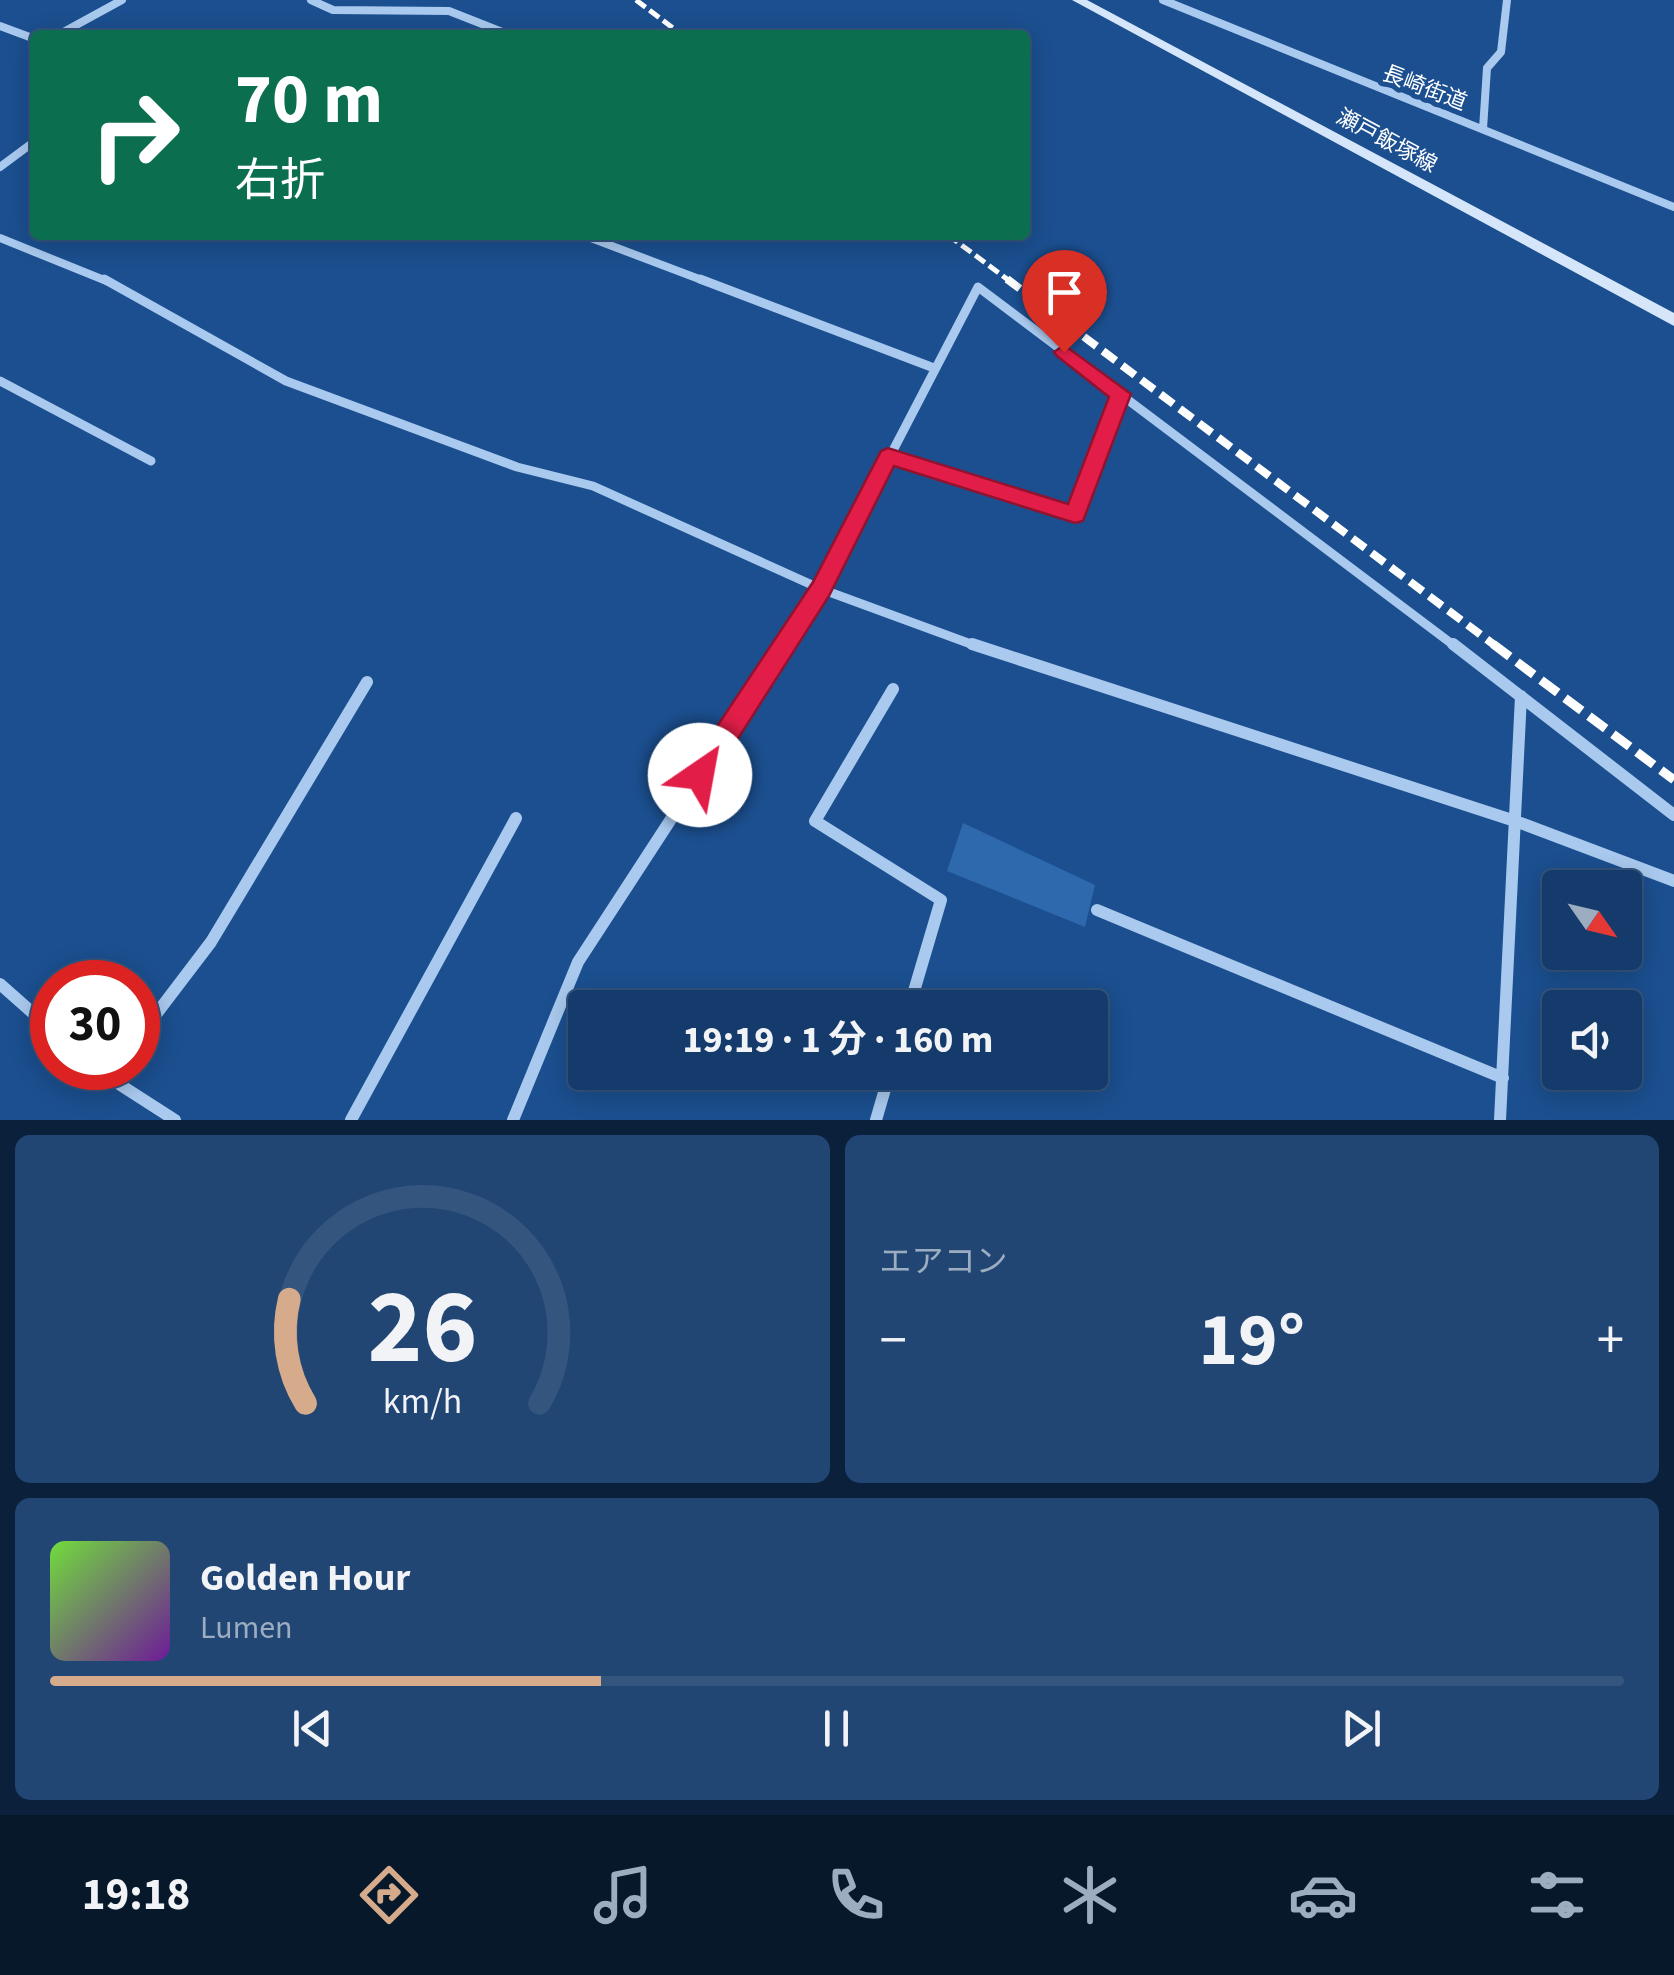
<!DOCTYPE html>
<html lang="ja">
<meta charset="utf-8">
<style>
:root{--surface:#143b6b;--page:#214673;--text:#f1f3f6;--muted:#9dadc1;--line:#33557e;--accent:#d6ab8b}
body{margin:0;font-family:"Source Sans 3","Noto Sans JP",sans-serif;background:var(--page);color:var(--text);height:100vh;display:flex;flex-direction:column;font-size:38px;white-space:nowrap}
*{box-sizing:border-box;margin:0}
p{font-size:32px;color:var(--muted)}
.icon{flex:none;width:55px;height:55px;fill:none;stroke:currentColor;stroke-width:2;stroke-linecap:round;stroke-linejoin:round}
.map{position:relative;height:1120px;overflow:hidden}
.details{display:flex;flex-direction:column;gap:15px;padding:15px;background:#0b203b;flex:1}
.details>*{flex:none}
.top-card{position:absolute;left:30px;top:30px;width:1000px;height:210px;border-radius:10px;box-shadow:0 5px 25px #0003,0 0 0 2px var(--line);background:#0b6e4f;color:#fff;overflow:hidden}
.needle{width:65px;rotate:124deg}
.tools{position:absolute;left:1542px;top:870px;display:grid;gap:20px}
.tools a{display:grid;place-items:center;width:100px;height:100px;border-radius:10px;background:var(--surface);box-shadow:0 5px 25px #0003,0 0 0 2px var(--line);font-size:50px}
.speed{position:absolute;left:30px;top:960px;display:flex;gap:20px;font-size:50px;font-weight:700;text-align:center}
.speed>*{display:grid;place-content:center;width:130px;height:130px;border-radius:50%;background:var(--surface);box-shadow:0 5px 25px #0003,0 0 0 2px var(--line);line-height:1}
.speed .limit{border:15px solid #d22;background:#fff;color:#111}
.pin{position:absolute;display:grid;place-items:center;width:85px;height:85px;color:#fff;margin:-102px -42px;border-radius:50% 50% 50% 0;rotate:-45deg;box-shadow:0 0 10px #0007}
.pin .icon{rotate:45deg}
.me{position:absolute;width:110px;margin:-55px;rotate:33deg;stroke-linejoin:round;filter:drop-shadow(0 0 8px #0008)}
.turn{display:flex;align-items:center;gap:35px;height:210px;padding:0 40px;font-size:45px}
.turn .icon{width:130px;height:130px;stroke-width:2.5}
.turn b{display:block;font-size:70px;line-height:85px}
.big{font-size:75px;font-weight:700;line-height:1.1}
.details .card{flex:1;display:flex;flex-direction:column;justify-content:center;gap:15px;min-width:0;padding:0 35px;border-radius:15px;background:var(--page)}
.details .dial{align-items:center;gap:0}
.dial svg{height:260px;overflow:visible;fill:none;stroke:var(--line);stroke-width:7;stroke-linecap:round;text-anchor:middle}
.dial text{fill:var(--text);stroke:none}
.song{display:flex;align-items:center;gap:30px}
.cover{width:120px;height:120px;border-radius:15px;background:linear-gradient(135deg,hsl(100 70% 55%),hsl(280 70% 35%))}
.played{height:10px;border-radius:5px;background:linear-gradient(90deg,var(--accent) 35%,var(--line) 35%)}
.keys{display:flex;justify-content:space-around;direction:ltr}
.heat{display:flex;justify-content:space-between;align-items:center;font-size:55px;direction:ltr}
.details .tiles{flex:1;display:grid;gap:15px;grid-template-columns:1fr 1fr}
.card:last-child{grid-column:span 2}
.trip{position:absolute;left:568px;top:990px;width:540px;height:100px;border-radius:10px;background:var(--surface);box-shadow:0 5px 25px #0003,0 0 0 2px var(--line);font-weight:700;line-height:100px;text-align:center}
.dock{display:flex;height:160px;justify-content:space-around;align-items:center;background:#08182b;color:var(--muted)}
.dock .icon{width:70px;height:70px}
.dock .current{color:var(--accent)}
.dock b{font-size:45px;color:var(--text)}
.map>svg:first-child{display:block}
.green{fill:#2e69ad}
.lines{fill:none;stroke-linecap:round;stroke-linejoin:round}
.minor-far2{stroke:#a9c9ee;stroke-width:8}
.minor-far1{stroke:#a9c9ee;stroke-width:9}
.minor{stroke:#a9c9ee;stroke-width:12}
.secondary{fill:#d6e6fa;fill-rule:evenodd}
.rail-far2{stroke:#fff;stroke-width:5;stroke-dasharray:12 5;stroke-linecap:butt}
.rail-far1{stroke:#fff;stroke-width:8;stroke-dasharray:16 8;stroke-linecap:butt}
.rail{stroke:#fff;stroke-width:9;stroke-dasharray:21 9;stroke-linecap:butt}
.route{fill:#e11d48;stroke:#92132f;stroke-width:2.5}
.labels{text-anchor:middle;stroke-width:10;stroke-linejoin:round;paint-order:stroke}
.far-street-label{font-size:22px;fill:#fff;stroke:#1b4f8f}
</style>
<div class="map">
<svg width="1674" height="1120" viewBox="0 0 1674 1120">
<rect width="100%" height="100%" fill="#1b4f8f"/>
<path class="green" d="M963,823L1095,885L1085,927L947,871Z"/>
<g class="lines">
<path class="minor-far2" d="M311,0L333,10L449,11L510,35
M1163,0L1674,207
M0,26L35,39
M58,35L122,0
M1483,129L1487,68L1501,52L1507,0
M0,167L35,141
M583,235L707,282
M0,238L109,282"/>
<path class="minor-far1" d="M104,279L286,381L517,467L593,486L821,589L979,647
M700,279L934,368
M0,381L151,461
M888,456L1075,514L1121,394
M783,647L821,589L978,287L1456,647"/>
<path class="minor" d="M972,644L1518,822L1674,881
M1453,644L1674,815
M893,689L815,821L941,900L909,1008
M1097,910L1503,1078
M0,984L52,1030
M138,1038L211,942L367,682
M94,1068L175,1120
M351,1120L516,818
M513,1120L578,962L785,644
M876,1120L890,1072
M1500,1120L1521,696"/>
<path class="secondary" d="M1072,0H1087L1674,313V326Z"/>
<path class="rail-far2" d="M636,0L682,35
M948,235L1011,282"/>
<path class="rail-far1" d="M1007,279L1497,647"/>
<path class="rail" d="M1493,644L1674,780"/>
</g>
<path class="route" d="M1064,345L1131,394L1083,521L1075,523L894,466L829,596L709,784L700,788L690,784L686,775L690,767L813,582L881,451L888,448L1068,504L1109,397L1057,356L1054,352Z"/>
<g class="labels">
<g class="far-street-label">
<text transform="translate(1425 87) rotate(21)" y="8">長崎街道</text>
<text transform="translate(1387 140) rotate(28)" y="8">瀬戸飯塚線</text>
</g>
</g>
</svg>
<div class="tools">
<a><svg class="needle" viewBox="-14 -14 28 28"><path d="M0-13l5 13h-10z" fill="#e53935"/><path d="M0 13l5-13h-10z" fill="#9dadc1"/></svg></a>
<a><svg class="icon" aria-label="sound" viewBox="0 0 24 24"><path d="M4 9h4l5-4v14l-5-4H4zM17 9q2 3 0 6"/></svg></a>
</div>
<div class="speed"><div class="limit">30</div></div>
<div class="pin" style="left:1064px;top:352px;background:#d93025"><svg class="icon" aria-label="arrive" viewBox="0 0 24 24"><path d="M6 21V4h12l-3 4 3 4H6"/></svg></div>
<svg class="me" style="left:700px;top:775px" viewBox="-20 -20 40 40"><circle r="19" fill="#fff"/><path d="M0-13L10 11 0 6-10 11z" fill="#e11d48"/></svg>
<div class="trip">19:19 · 1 分 · 160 m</div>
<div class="top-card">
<div class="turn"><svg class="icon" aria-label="right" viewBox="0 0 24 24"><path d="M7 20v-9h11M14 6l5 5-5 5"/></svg><div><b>70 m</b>右折</div></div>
</div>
</div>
<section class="details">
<div class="tiles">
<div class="card dial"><svg viewBox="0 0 100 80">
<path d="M14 69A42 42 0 1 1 86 69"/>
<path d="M14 69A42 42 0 0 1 9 37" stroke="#d6ab8b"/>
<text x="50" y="56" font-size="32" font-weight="700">26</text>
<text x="50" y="72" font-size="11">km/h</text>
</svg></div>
<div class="card"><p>エアコン</p>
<div class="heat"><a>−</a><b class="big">19°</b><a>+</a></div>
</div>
<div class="card">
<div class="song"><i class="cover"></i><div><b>Golden Hour</b><p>Lumen</p></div></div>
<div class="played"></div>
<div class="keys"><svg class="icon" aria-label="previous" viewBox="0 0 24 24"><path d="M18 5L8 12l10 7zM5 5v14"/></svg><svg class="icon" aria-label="pause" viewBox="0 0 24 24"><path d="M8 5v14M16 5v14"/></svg><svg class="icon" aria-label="next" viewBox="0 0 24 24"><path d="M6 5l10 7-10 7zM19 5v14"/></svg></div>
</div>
</div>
</section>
<nav class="dock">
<b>19:18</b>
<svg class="icon current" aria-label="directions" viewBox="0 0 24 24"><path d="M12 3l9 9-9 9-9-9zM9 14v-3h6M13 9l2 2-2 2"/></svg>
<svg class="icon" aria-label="music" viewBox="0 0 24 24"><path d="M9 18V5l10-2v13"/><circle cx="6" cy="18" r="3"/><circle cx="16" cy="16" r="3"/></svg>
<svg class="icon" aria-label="phone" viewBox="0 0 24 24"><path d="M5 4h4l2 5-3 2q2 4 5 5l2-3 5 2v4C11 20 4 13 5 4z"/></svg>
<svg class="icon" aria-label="climate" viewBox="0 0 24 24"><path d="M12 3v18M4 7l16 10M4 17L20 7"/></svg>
<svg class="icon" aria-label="car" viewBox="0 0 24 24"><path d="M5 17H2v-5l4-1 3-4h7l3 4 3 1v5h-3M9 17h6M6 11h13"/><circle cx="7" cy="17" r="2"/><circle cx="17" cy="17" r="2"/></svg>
<svg class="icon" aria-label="filters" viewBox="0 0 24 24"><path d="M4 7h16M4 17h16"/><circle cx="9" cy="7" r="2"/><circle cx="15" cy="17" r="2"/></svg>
</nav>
